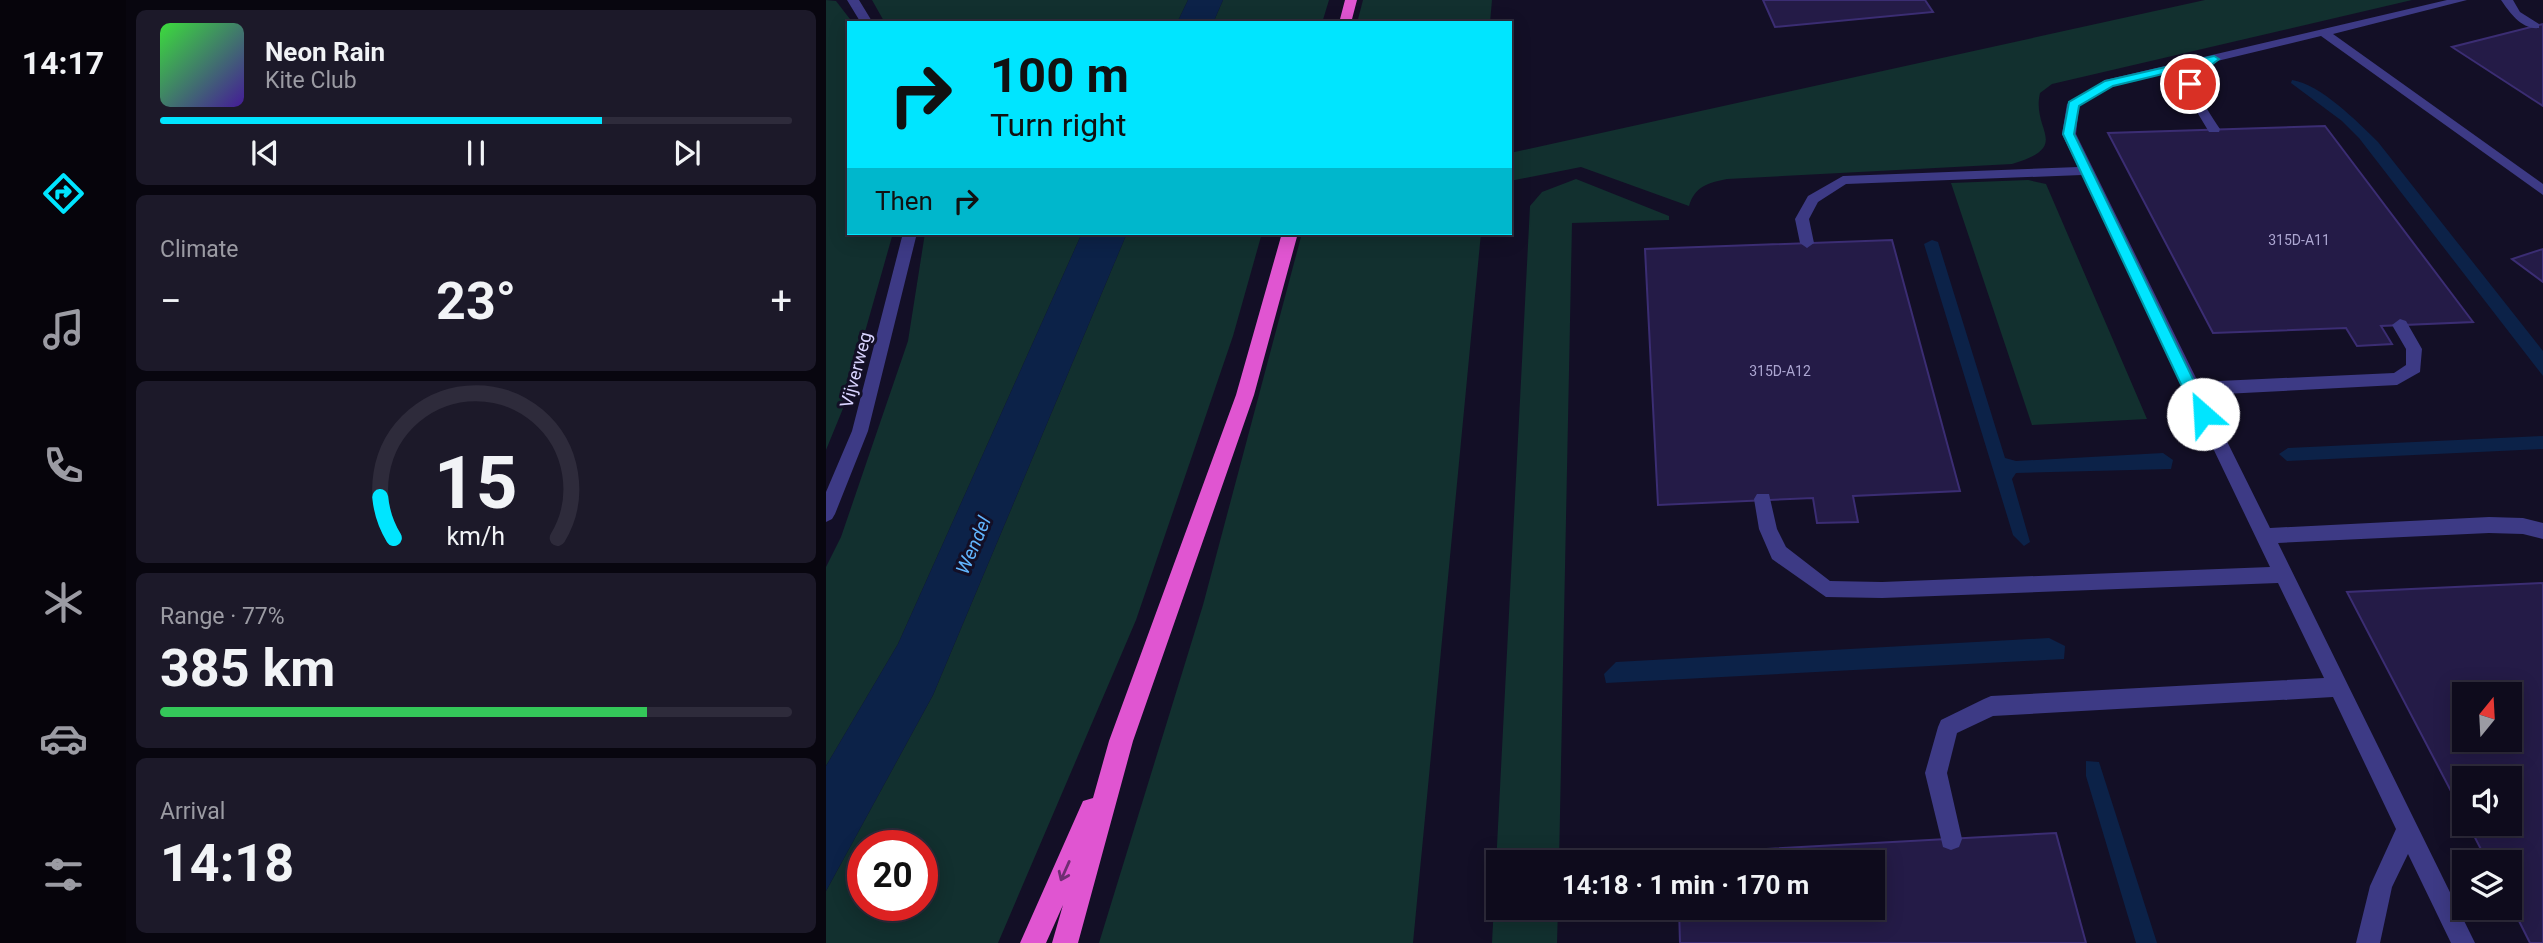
<!DOCTYPE html>
<meta charset="utf-8">
<style>
:root{--surface:#0e0b1c;--page:#1c1929;--text:#f1f3f6;--muted:#9b9ba3;--line:#2e2b3b;--accent:#00e5ff}
body{margin:0;font-family:Roboto,sans-serif;background:var(--page);color:var(--text);height:100vh;display:flex;flex-direction:column;font-size:26px;white-space:nowrap}
*{box-sizing:border-box;margin:0}
p{font-size:23px;color:var(--muted)}
.icon{flex:none;width:38px;height:38px;fill:none;stroke:currentColor;stroke-width:2;stroke-linecap:round;stroke-linejoin:round}
.map{position:relative;flex:1;overflow:hidden}
.side{display:flex;flex-direction:column;gap:10px;padding:10px;background:#08060f;width:700px}
.side>*{flex:none}
.guide{position:absolute;left:21px;top:21px;width:665px;height:214px;border-radius:0px;box-shadow:0 4px 18px #0003,0 0 0 2px var(--line);background:#00e5ff;color:#111;overflow:hidden}
.needle{width:46px;rotate:18deg}
.fabs{position:absolute;left:1626px;top:682px;display:grid;gap:14px}
.fabs a{display:grid;place-items:center;width:70px;height:70px;border-radius:0px;background:var(--surface);box-shadow:0 4px 18px #0003,0 0 0 2px var(--line);font-size:35px}
.speed{position:absolute;left:21px;top:830px;display:flex;gap:14px;font-size:35px;font-weight:700;text-align:center}
.speed>*{display:grid;place-content:center;width:91px;height:91px;border-radius:50%;background:var(--surface);box-shadow:0 4px 18px #0003,0 0 0 2px var(--line);line-height:1}
.speed .limit{border:10px solid #d22;background:#fff;color:#111}
.pin{position:absolute;display:grid;place-items:center;width:60px;height:60px;color:#fff;margin:-30px;border:4px solid #fff;border-radius:50%;box-shadow:0 2px 7px #0007}
.me{position:absolute;width:77px;margin:-38px;rotate:334deg;stroke-linejoin:round;filter:drop-shadow(0 0 5px #0008)}
.turn{display:flex;align-items:center;gap:24px;height:147px;padding:0 28px;font-size:32px}
.turn .icon{width:91px;height:91px;stroke-width:2.5}
.turn b{display:block;font-size:49px;line-height:60px}
.then{display:flex;align-items:center;height:66px;padding:0 28px;background:#0003;gap:14px;font-size:26px}
.big{font-size:52px;font-weight:700;line-height:1.1}
.side .card{flex:1;display:flex;flex-direction:column;justify-content:center;gap:10px;min-width:0;padding:0 24px;border-radius:10px;background:var(--page)}
.side .dial{align-items:center;gap:0}
.dial svg{height:182px;overflow:visible;fill:none;stroke:var(--line);stroke-width:7;stroke-linecap:round;text-anchor:middle}
.dial text{fill:var(--text);stroke:none}
.song{display:flex;align-items:center;gap:21px}
.cover{width:84px;height:84px;border-radius:10px;background:linear-gradient(135deg,hsl(120 70% 55%),hsl(260 70% 35%))}
.played{height:7px;border-radius:4px;background:linear-gradient(90deg,var(--accent) 70%,var(--line) 70%)}
.keys{display:flex;justify-content:space-around;direction:ltr}
.heat{display:flex;justify-content:space-between;align-items:center;font-size:38px;direction:ltr}
.charge{height:10px;border-radius:5px;background:linear-gradient(90deg,#34c759 77%,var(--line) 0)}
.trip{position:absolute;left:660px;top:850px;width:399px;height:70px;border-radius:0px;background:var(--surface);box-shadow:0 4px 18px #0003,0 0 0 2px var(--line);font-weight:700;line-height:70px;text-align:center}
main{display:flex;flex:1;min-height:0}
.dock{display:flex;flex-direction:column;width:126px;justify-content:space-around;align-items:center;background:#06040b;color:var(--muted)}
.dock .icon{width:49px;height:49px}
.dock .selected{color:var(--accent)}
.dock b{font-size:32px;color:var(--text)}
.map>svg:first-child{display:block}
.green{fill:#12302f;fill-rule:evenodd}
.water{fill:#0c2248}
.building{fill:#241b47;stroke:#3b2d73;stroke-width:2;fill-rule:evenodd}
.lines{fill:none;stroke-linecap:round;stroke-linejoin:round}
.service{fill:#3d3a85;fill-rule:evenodd}
.minor{fill:#3d3a85;fill-rule:evenodd}
.trunk{fill:#e055d1;fill-rule:evenodd}
.oneway{stroke:#6f2e73}
.route{fill:#00e5ff;stroke:#0095a6;stroke-width:2}
.labels{text-anchor:middle;stroke-width:6;stroke-linejoin:round;paint-order:stroke}
.number-label{font-size:14px;fill:#aca6d1}
.street-label{font-size:18px;fill:#d9d4ff;stroke:#130f26}
.water-label{font-size:19px;font-style:italic;fill:#62b6ff;stroke:#130f26}
</style>
<main>
<nav class="dock">
<b>14:17</b>
<svg class="icon selected" aria-label="directions" viewBox="0 0 24 24"><path d="M12 3l9 9-9 9-9-9zM9 14v-3h6M13 9l2 2-2 2"/></svg>
<svg class="icon" aria-label="music" viewBox="0 0 24 24"><path d="M9 18V5l10-2v13"/><circle cx="6" cy="18" r="3"/><circle cx="16" cy="16" r="3"/></svg>
<svg class="icon" aria-label="phone" viewBox="0 0 24 24"><path d="M5 4h4l2 5-3 2q2 4 5 5l2-3 5 2v4C11 20 4 13 5 4z"/></svg>
<svg class="icon" aria-label="climate" viewBox="0 0 24 24"><path d="M12 3v18M4 7l16 10M4 17L20 7"/></svg>
<svg class="icon" aria-label="car" viewBox="0 0 24 24"><path d="M5 17H2v-5l4-1 3-4h7l3 4 3 1v5h-3M9 17h6M6 11h13"/><circle cx="7" cy="17" r="2"/><circle cx="17" cy="17" r="2"/></svg>
<svg class="icon" aria-label="filters" viewBox="0 0 24 24"><path d="M4 7h16M4 17h16"/><circle cx="9" cy="7" r="2"/><circle cx="15" cy="17" r="2"/></svg>
</nav>
<section class="side">
<div class="card">
<div class="song"><i class="cover"></i><div><b>Neon Rain</b><p>Kite Club</p></div></div>
<div class="played"></div>
<div class="keys"><svg class="icon" aria-label="previous" viewBox="0 0 24 24"><path d="M18 5L8 12l10 7zM5 5v14"/></svg><svg class="icon" aria-label="pause" viewBox="0 0 24 24"><path d="M8 5v14M16 5v14"/></svg><svg class="icon" aria-label="next" viewBox="0 0 24 24"><path d="M6 5l10 7-10 7zM19 5v14"/></svg></div>
</div>
<div class="card"><p>Climate</p>
<div class="heat"><a>−</a><b class="big">23°</b><a>+</a></div>
</div>
<div class="card dial"><svg viewBox="0 0 100 80">
<path d="M14 69A42 42 0 1 1 86 69"/>
<path d="M14 69A42 42 0 0 1 8 51" stroke="#00e5ff"/>
<text x="50" y="56" font-size="32" font-weight="700">15</text>
<text x="50" y="72" font-size="11">km/h</text>
</svg></div>
<div class="card"><p>Range · 77%</p><b class="big">385 km</b><div class="charge"></div></div>
<div class="card"><p>Arrival</p><b class="big">14:18</b></div>
</section>
<div class="map">
<svg width="1717" height="943" viewBox="0 0 1717 943">
<rect width="100%" height="100%" fill="#130f26"/>
<path class="green" d="M0,0L10,1L27,23H23V233H67L18,406L0,450Z
M46,0H362L351,23H59Z
M397,0H503L496,23H387Z
M537,0H666L664,23H531Z
M1379,0H1586L1226,84L1214,93C1205,131 1247,146 1186,164L901,179C882,183 869,186 863,206L755,167L684,181V153Z
M750,179L843,216V220L746,223L733,863H672V908H732L731,943H666L704,206L716,192Z
M1202,180L1220,184L1321,419L1206,425L1125,183Z
M99,233H256L72,644L0,766V567L15,537L82,341Z
M301,233H436L407,336L310,620L172,943H0V891L107,695ZM37,845H96V905H37Z
M476,233H655L587,943H273L377,605Z"/>
<path class="water" d="M362,0H397L387,23H351Z
M1466,80C1494,84 1532,122 1552,142L1717,351V376L1533,138L1516,121L1465,83Z
M256,233H301L107,695L0,891V766L72,644Z
M1106,240L1112,242L1179,458L1190,461L1337,453L1347,460L1345,469L1190,473L1186,479L1204,542L1198,546L1187,535L1098,244Z
M1717,436V449L1461,461L1453,454L1462,448Z
M1223,638L1239,646L1238,659L780,683L778,674L790,662Z
M1260,761L1273,762L1331,943H1310L1260,776Z"/>
<path class="building" d="M937,0H1099L1107,12L949,27Z
M1717,24V106L1626,47Z
M1499,126L1647,322L1555,326L1566,344L1531,346L1520,328L1387,333L1282,133Z
M1066,240L1134,491L1027,496L1032,522L991,523L987,498L832,505L819,249Z
M1717,249V282L1686,259Z
M1717,583V943H1704L1684,903V863H1662L1642,824H1684V779H1638V816L1521,592ZM1638,695H1684V740H1638Z
M1230,833L1260,943H854L853,908H1046V863H851L850,854Z"/>
<g class="lines">
<path class="service" d="M1621,0H1641L1507,34L1717,184V195L1495,36L1387,62L1372,76C1371,97 1383,112 1394,129L1393,132H1383L1362,97L1360,75L1370,66L1287,86L1253,106L1250,134L1372,382L1568,373L1580,365V349L1566,325L1574,319L1580,321L1596,349L1594,372L1571,385L1378,395L1444,528L1663,517L1697,518L1717,523V539L1697,534L1663,533L1452,543L1649,943H1625L1582,854L1566,887L1554,943H1530L1544,886L1570,829L1507,697L1167,716L1131,733L1121,773L1136,839L1133,847L1125,850L1117,847L1099,773L1112,727L1115,720L1158,699L1165,696L1498,678L1452,583L1056,598L1000,597L946,559L933,529L928,499L931,494H943L951,529L960,547L1004,581L1056,582L1444,567L1361,394L1356,389L1357,386L1256,175L1020,184L992,202L983,219L988,243L981,248L974,243L969,219L982,196L1017,176L1252,167L1236,134L1241,104L1279,80Z
M1675,0H1687L1694,12L1713,24V28C1696,30 1684,13 1675,0Z"/>
<path class="minor" d="M21,0H33L47,23H35Z
M77,233H91L42,431L9,514L6,519L0,522V492L26,431Z"/>
<path class="trunk" d="M519,0H531L525,23H513Z
M456,233H472L428,395L307,741L252,943H226L237,905L220,943H194L257,801L267,798L283,741L410,395Z"/>
</g>
<defs><path id="oneway-shaft" d="M-6 0H5M1.5-3L5.5 0L1.5 3" fill="none" stroke-width="1.6" stroke-linecap="round" stroke-linejoin="round" transform="scale(1.75)"/></defs>
<use class="oneway" href="#oneway-shaft" transform="translate(239 871) rotate(114)"/>
<path class="route" d="M1388,56L1393,59L1371,76L1368,87L1359,84L1360,75L1370,66L1287,86L1253,106L1248,134L1384,414L1377,420L1369,414L1237,134L1243,102L1279,81Z"/>
<g class="labels">
<g class="number-label">
<text x="1473" y="245">315D-A11</text>
<text x="954" y="376">315D-A12</text>
</g>
<g class="street-label">
<text transform="translate(30 370) rotate(-75)" y="6">Vijverweg</text>
</g>
<g class="water-label">
<text transform="translate(147 545) rotate(-67)" y="7">Wendel</text>
</g>
</g>
</svg>
<div class="fabs">
<a><svg class="needle" viewBox="-14 -14 28 28"><path d="M0-13l5 13h-10z" fill="#e53935"/><path d="M0 13l5-13h-10z" fill="#9b9ba3"/></svg></a>
<a><svg class="icon" aria-label="sound" viewBox="0 0 24 24"><path d="M4 9h4l5-4v14l-5-4H4zM17 9q2 3 0 6"/></svg></a>
<a><svg class="icon" aria-label="layers" viewBox="0 0 24 24"><path d="M12 4l9 5-9 5-9-5zM3 14l9 5 9-5"/></svg></a>
</div>
<div class="speed"><div class="limit">20</div></div>
<div class="pin" style="left:1364px;top:84px;background:#d93025"><svg class="icon" aria-label="arrive" viewBox="0 0 24 24"><path d="M6 21V4h12l-3 4 3 4H6"/></svg></div>
<svg class="me" style="left:1377px;top:414px" viewBox="-20 -20 40 40"><circle r="19" fill="#fff"/><path d="M0-13L10 11 0 6-10 11z" fill="#00e5ff"/></svg>
<div class="trip">14:18 · 1 min · 170 m</div>
<div class="guide">
<div class="turn"><svg class="icon" aria-label="right" viewBox="0 0 24 24"><path d="M7 20v-9h11M14 6l5 5-5 5"/></svg><div><b>100 m</b>Turn right</div></div>
<div class="then">Then<svg class="icon" aria-label="right" viewBox="0 0 24 24"><path d="M7 20v-9h11M14 6l5 5-5 5"/></svg></div>
</div>
</div>
</main>
